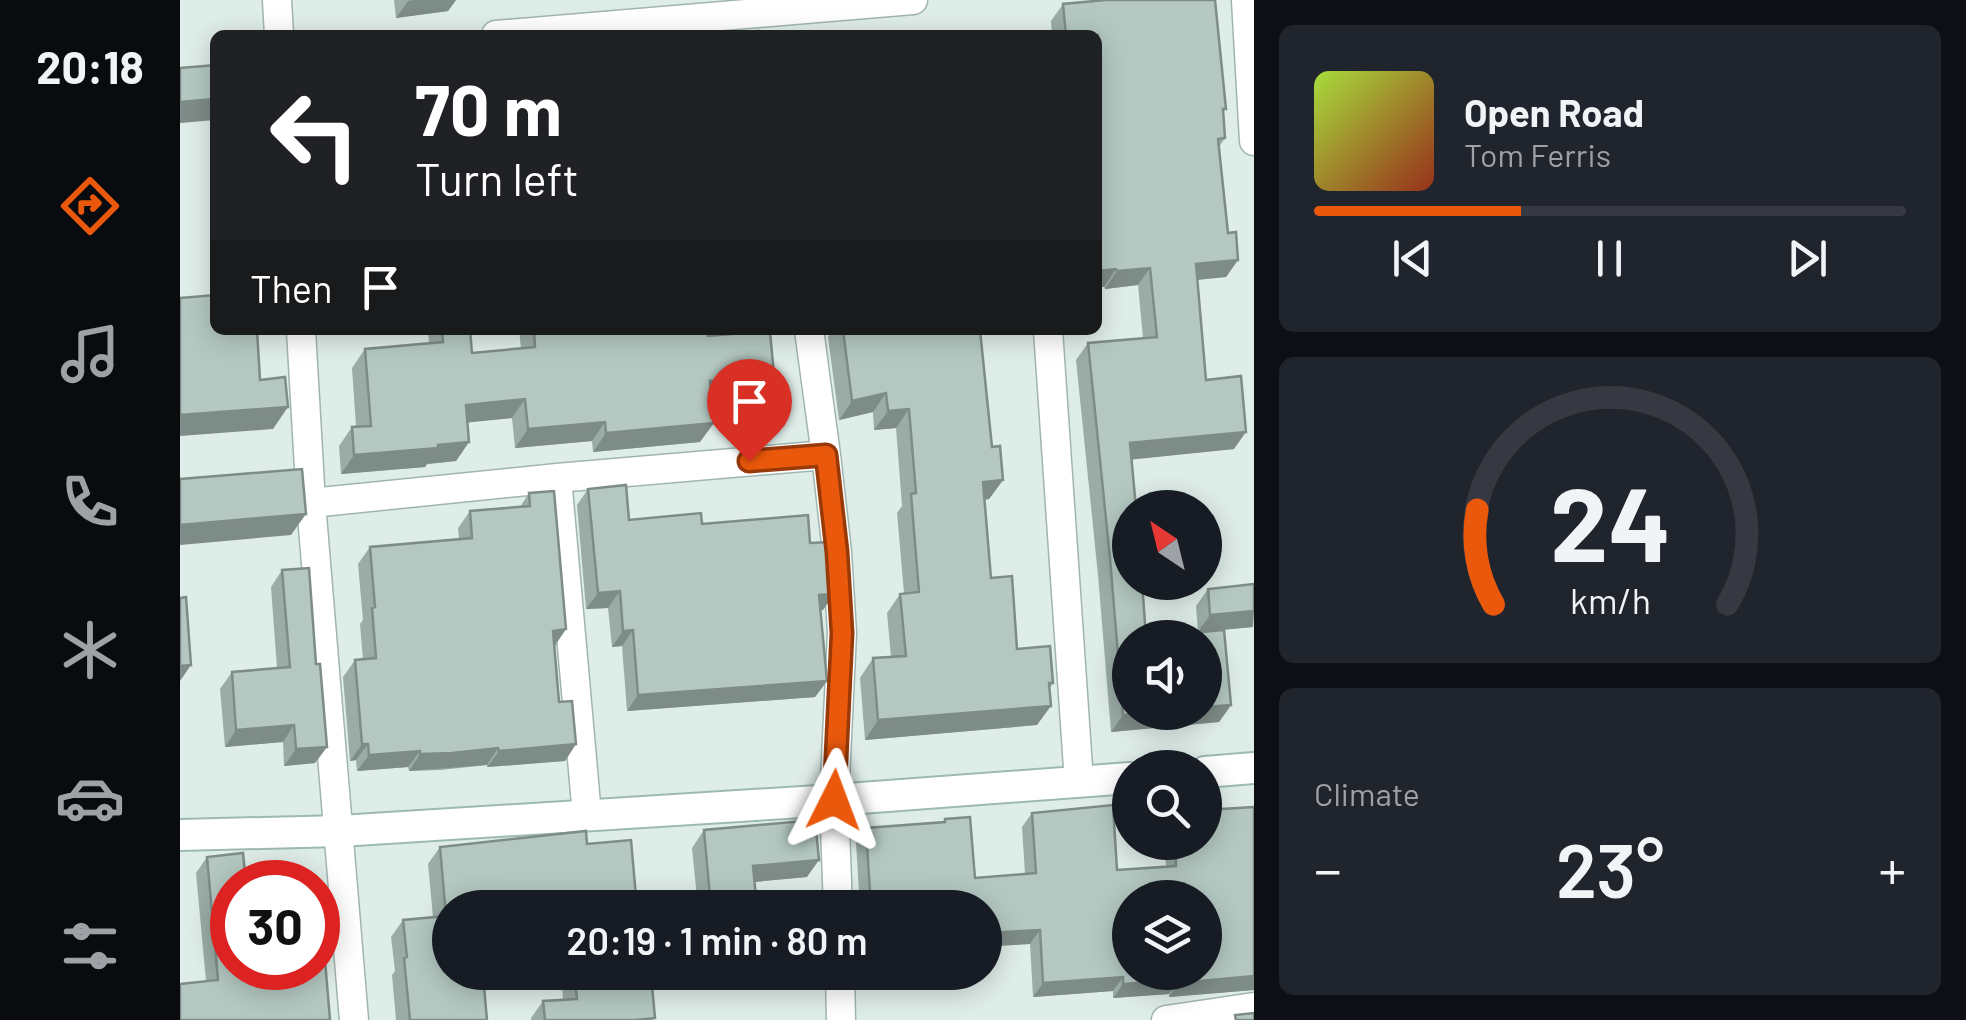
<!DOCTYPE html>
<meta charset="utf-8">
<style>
:root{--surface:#171b24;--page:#20242c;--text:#f1f3f6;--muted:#9ea1a6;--line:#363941;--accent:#ea580c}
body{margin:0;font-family:Barlow,sans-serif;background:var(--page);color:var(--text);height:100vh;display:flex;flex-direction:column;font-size:38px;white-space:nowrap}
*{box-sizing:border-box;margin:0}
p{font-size:32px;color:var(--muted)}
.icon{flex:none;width:55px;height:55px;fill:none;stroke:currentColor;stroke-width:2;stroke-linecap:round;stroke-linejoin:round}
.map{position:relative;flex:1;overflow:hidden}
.details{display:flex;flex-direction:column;gap:25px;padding:25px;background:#0d0f14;width:712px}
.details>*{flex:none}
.hud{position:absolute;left:30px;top:30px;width:892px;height:305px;border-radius:15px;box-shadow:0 5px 25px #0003;background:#202124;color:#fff;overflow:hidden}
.needle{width:65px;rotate:325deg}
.controls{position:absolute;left:932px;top:490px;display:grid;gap:20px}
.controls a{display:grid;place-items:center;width:110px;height:110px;border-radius:50%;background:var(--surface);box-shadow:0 5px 25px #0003;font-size:50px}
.speed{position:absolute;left:30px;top:860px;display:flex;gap:20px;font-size:50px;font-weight:700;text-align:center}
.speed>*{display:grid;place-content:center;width:130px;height:130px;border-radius:50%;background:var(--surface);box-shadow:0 5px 25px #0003;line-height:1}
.speed .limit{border:15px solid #d22;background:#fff;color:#111}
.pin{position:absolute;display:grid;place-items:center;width:85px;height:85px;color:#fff;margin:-102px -42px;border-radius:50% 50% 50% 0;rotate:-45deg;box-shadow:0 0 10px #0007}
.pin .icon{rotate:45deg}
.me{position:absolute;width:110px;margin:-55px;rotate:3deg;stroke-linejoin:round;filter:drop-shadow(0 0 8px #0008)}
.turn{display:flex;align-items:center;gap:35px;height:210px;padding:0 40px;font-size:45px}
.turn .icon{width:130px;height:130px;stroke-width:2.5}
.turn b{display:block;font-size:70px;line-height:85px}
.then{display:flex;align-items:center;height:95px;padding:0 40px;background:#0003;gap:20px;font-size:38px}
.big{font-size:75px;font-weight:600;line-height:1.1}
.details .widget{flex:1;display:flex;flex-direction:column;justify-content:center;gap:15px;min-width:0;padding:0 35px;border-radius:15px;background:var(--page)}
.details .dial{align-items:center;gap:0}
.dial svg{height:260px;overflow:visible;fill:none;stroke:var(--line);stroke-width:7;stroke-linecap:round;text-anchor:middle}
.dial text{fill:var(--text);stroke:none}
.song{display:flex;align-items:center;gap:30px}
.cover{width:120px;height:120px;border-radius:15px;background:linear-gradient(135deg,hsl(80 70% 55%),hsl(10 70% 35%))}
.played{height:10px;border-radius:5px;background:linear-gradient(90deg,var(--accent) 35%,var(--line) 35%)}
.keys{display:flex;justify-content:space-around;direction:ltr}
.heat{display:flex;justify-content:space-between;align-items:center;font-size:55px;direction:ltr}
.trip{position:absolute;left:252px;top:890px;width:570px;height:100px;border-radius:50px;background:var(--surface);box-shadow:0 5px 25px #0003;font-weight:600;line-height:100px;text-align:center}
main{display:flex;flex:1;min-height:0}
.dock{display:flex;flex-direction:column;width:180px;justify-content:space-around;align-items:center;background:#090b0e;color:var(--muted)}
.dock .icon{width:70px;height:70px}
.dock .current{color:var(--accent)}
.dock b{font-size:45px;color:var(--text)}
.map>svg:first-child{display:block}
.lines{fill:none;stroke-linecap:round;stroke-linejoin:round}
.minor-casing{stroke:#a1b5b0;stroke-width:31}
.secondary-casing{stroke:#9cbab1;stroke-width:34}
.minor{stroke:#fff;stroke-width:28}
.secondary{stroke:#fff;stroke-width:30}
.wall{fill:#9baca6}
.shaded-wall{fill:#7e8c87}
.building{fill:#b4c8c1;stroke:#7e8c87;stroke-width:2.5;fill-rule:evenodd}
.route-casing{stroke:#983908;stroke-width:25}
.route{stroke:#ea580c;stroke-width:18}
</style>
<main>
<nav class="dock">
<b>20:18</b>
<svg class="icon current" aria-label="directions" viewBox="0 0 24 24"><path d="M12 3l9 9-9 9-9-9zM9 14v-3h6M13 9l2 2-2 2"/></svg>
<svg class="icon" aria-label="music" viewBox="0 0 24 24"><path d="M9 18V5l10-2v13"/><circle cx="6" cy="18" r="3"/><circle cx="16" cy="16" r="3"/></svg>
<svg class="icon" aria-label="phone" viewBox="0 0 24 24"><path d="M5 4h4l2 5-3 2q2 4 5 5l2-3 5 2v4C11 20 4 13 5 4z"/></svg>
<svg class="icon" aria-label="climate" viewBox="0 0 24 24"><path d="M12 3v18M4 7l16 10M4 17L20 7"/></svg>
<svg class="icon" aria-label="car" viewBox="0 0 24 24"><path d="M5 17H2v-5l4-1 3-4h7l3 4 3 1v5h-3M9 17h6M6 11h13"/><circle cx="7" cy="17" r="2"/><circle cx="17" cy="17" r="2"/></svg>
<svg class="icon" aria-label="filters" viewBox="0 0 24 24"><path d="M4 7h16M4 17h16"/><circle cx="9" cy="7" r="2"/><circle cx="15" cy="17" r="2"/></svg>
</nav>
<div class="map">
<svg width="1074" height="1020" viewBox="0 0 1074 1020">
<rect width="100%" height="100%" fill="#dfede8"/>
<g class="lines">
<defs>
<path id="minor" d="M97,0L99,35
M1066,0L1074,141
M316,35L733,0
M121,330L131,503L174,1020
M868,330L899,782
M646,455L657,552L662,633L654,800L658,908
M377,478L407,815
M131,503L377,478L646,455L629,330
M660,972L661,1020
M986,1020L1074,1007"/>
<path id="secondary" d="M1025,772L1074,768
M0,835L160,831L654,800L950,778"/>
</defs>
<use href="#minor" class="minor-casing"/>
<use href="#secondary" class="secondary-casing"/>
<use href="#minor" class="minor"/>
<use href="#secondary" class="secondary"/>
</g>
<path class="wall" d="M214,0H276L268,11L216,18Z
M883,4L1043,113L1045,138L1039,147L1048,233L1058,260L1046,277L1017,280L1026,380L1054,449L952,459L966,637L1018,632L1016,606L1028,589L1073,627L1021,632L1051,705L1039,722L931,732L918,575L896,360L908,343L963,338L958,285L925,289L924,287H918V35H872L871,21Z
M248,330H290L292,353L341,348L339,330H527L528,336L594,375L580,394L532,398L520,442L413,452L412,441L335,448L332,418L287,422L289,442L276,461L247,464L245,467L161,474L159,446L172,427H176L172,368L185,349L249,343Z
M653,330H800L812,447L823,480L809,499L805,500L811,578L837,649L873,683L870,688L857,725L685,740L680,678L693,658L711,657L707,613L720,594L724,593L717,513L722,506L716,428L694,430L693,412L659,420L648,337Z
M408,489L449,520L522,524L630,543L654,594L643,610H641L647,681L635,697L447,711L442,646L432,647L428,608L406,609L397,505Z
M349,493L386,629L375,646L379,702L396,744L385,761L307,767V765L261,770L229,771L228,767L177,771L176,760L170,761L163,677L175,660H183L180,624L183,620L178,564L190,547L279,539L278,528L290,511L340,507Z
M102,570L136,664L147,747L135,763L104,766L103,742L45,747L40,689L52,672L97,668L91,587Z
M852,813L937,870L986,866L984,842H1025L1074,990L989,997V994L933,998V991L853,997L850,944L805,908H680L676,843L686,828L762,823L765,819L795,878L845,874L842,827Z
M524,830L627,877L575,882L577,908H518L512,848Z
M260,847L270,908L303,978L307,1020H216L212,975L215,971L211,937L223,920L253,917L248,864Z
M27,857L52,968L150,1020L26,981L16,873Z
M381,972H571L544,976L538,984L472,990L473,1020H351V1018L363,1001L383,999Z"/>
<path class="shaded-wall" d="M234,0H276L268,11L216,18L228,1Z
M35,99V120L0,123V102Z
M1058,260L1046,277L1003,281L1016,264Z
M970,268L958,285L925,289L937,271Z
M936,269L924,287H918V271Z
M594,375L580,394L517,400L530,381Z
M706,393L693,412L659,420L672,401Z
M345,399L332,418L273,424L286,405Z
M108,407L93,429L0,436V415Z
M729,409L716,428L694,430L708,411Z
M425,422L412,441L335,448L348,429Z
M534,423L520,442L413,452L426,433Z
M1066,432L1054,449L938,461L950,443Z
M289,442L276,461L247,464L245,467L161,474L174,455Z
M823,480L809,499L790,501L803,482Z
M126,514L111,535L0,545V525Z
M440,591L428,608L406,609L418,593Z
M654,594L643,610L628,611L639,595Z
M1074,611L1073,627L1018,632L1030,615Z
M386,629L374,646L373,631Z
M453,630L442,646L432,647L443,631Z
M11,665L0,681V666Z
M647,681L635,697L447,711L458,695Z
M1051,705L1039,722L931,732L943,715L968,712H1025V707Z
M871,706L857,725L685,740L698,720Z
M114,725L103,742L45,747L56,730Z
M182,744H188L176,760L170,761Z
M396,744L385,761L307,767L319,751Z
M147,747L135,763L104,766L116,749Z
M318,748L307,765L229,771L240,754Z
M240,751L228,767L177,771L189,755Z
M639,860L627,877L561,883L573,866Z
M860,930L850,944L805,947V933Z
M490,972H571L544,976L538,984L459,991L471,974Z
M1074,976V990L989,997L999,983Z
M943,977L933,991L853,997L863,983Z
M999,980L989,994L933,998L943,984Z"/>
<path class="building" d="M925,0H1035L1046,109H1043L1045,138L1038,139L1048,233L1056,232L1058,260L1016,264L1026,380L1061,376L1066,432L950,443L956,508H950V582H962L966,637L1044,630L1051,705L1025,707V638H950V712H968L943,715L930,558L908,343L977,337L970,268L937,271L936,269L918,271V35H886L883,4Z
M578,31V35H546Z
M35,65V99L0,102V68Z
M35,295V330H77L80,380L105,377L108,407L0,415V298Z
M262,330H290L292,353L355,347L354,330H527L528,336L590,331L594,375L530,381L534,423L426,433L425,422L348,429L345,399L286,405L289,442L258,445V448L174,455L172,427L191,426L185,349L263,342Z
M663,330H800L812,447L820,446L823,480L803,482L811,578L832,576L837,649L870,646L873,683H869L871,706L698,720L693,658L726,656L720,594L739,592L731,494L736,493L729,409L708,411L706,393L672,401Z
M122,469L126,514L0,525V479Z
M446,485L449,520L521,513L522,524L628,515L630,543L651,542L654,594L639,595L647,681L458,695L453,630L443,631L440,591L418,593L408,489Z
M374,491L386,629L373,631L379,702L392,701L396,744L319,751L318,748L272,753L240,754V751L189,755L188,744H182L175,660L196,658L192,608L195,607L190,547L292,538L290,511L350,506L349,493Z
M129,568L136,664H140L147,747L116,749L114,725L56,730L52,672L110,667L102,570Z
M1074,584V611L1030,615L1028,589Z
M6,597L11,665L0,666V598Z
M933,805L937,870L996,866L995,842H1025V810L1074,807V976L999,983V980L943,984V977L863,983L860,930L805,933V908H691L686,828L765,822V819L790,817L795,878L856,873L852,813ZM950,898H1025V972H950Z
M635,820L639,860L573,866L577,908H531L524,830Z
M406,831L407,844L451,840L457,908H270V972H306V974L303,975L307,1020H230L224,958L227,957L223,920L266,916L260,847Z
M63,853L66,882H52V968H138V961L145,960L150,1020H0V984L38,980L27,857Z
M394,972H490L471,974L475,1018L456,1020H365L363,1001L397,999Z
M1074,1013V1020H1056L1055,1015Z"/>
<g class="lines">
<defs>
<path id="route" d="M569,461L646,455L657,552L662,633L654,800"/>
</defs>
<use href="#route" class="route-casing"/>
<use href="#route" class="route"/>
</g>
</svg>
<div class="controls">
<a><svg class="needle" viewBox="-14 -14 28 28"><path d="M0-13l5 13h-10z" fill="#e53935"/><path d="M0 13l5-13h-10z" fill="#9ea1a6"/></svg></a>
<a><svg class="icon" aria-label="sound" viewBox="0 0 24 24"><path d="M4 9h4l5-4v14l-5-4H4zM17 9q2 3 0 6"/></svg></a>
<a><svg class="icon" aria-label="search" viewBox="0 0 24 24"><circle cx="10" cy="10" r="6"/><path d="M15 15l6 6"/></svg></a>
<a><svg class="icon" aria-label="layers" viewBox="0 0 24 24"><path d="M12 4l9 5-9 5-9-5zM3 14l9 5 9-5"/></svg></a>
</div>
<div class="speed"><div class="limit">30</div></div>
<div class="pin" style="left:569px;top:461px;background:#d93025"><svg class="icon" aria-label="arrive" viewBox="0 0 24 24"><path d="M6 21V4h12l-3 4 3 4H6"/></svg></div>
<svg class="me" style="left:654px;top:800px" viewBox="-20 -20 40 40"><path d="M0-17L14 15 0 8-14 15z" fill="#ea580c" stroke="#fff" stroke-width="4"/></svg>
<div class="trip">20:19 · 1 min · 80 m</div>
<div class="hud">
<div class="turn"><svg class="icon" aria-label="left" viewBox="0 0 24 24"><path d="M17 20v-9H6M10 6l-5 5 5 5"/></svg><div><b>70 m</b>Turn left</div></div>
<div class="then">Then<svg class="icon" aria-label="arrive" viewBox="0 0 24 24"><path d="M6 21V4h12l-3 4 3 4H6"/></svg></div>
</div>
</div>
<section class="details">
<div class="widget">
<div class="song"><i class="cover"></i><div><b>Open Road</b><p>Tom Ferris</p></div></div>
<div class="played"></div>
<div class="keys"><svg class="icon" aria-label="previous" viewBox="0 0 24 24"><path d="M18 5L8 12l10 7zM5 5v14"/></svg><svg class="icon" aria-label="pause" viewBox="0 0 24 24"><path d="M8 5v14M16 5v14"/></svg><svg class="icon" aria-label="next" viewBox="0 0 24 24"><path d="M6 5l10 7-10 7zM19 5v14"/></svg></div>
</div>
<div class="widget dial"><svg viewBox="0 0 100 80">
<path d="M14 69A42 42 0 1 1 86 69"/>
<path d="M14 69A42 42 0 0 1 9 40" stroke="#ea580c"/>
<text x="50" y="56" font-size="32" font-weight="700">24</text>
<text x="50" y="72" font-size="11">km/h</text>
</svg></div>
<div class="widget"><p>Climate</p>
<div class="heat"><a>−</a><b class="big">23°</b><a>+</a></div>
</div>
</section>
</main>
